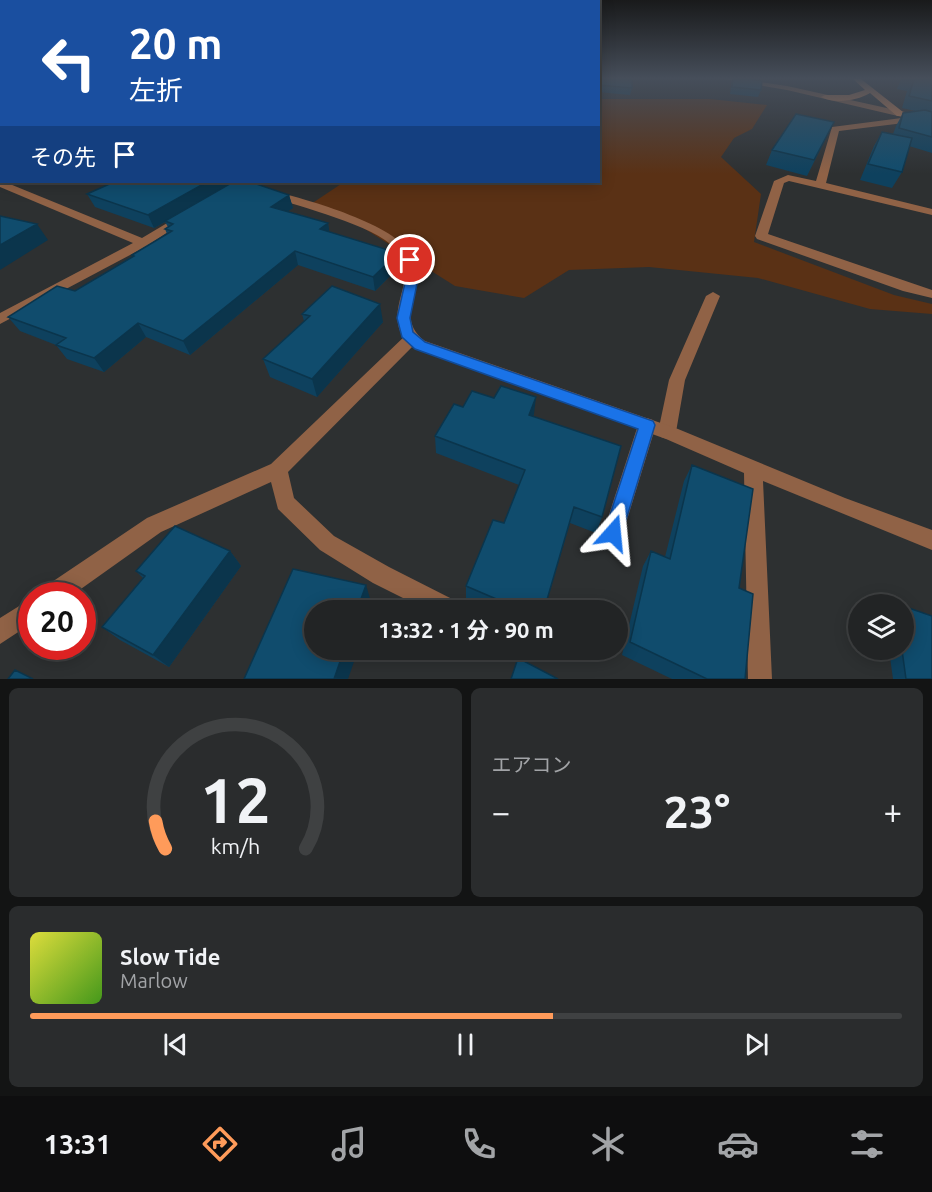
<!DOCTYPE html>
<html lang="ja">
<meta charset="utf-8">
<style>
:root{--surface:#222425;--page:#2a2c2d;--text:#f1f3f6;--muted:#a2a4a7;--line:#3f4142;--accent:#ff9b5a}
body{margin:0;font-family:Ubuntu,"Noto Sans JP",sans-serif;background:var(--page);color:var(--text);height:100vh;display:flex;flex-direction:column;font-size:22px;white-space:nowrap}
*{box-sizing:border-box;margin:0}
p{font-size:20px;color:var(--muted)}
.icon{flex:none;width:33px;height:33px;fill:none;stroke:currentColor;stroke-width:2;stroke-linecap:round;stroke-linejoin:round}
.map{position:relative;height:679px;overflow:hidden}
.side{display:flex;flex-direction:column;gap:9px;padding:9px;background:#131414;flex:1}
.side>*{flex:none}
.guide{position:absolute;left:0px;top:0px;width:600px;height:183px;box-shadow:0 3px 15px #0003,0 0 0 2px var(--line);background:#1a4fa0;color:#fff;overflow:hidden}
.fabs{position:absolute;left:848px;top:594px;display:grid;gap:12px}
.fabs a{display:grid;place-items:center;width:66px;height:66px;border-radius:50%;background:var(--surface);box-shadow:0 3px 15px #0003,0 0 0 2px var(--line);font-size:30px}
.speed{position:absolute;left:18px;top:582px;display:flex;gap:12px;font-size:30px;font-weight:700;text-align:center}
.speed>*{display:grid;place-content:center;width:78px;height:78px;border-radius:50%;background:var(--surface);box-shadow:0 3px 15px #0003,0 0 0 2px var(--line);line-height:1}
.speed .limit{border:9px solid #d22;background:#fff;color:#111}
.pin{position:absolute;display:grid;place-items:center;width:51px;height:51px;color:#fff;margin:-26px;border:3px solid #fff;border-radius:50%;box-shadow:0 2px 6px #0007}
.me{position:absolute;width:66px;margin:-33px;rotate:18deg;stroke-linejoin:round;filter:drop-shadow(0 0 4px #0008)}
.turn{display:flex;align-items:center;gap:21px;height:126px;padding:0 30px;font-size:27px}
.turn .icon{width:78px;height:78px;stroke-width:2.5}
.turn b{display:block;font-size:42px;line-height:51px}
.then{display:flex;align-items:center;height:57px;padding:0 30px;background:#0003;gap:12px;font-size:22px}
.big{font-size:45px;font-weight:700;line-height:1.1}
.side .card{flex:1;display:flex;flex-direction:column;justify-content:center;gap:9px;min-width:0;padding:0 21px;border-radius:9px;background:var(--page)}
.side .dial{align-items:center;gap:0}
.dial svg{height:156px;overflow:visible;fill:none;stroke:var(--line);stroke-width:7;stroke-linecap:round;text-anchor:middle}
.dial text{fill:var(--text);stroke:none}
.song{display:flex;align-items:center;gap:18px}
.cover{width:72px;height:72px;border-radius:9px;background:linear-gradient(135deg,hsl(60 70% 55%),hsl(100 70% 35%))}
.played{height:6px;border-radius:3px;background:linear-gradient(90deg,var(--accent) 60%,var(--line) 60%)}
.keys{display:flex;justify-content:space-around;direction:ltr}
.heat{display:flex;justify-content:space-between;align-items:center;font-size:33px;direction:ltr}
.side .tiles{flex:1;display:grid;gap:9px;grid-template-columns:1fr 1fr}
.card:last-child{grid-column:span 2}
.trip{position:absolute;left:304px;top:600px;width:324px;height:60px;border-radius:30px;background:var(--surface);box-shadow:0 3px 15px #0003,0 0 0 2px var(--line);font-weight:700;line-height:60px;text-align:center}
.tab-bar{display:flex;height:96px;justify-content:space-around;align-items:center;background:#0e0e0f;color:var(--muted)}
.tab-bar .icon{width:42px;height:42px}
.tab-bar .on{color:var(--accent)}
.tab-bar b{font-size:27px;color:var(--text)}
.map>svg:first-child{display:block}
.green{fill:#5a3115}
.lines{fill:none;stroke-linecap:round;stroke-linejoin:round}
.lane{fill:#906246;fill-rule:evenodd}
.street{fill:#906246;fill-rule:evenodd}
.secondary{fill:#c67e50;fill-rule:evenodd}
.wall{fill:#0e415e}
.shaded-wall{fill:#0b354c}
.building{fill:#104c6d;stroke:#0b354c;stroke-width:1.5}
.route{fill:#1a73e8;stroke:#114b97;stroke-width:1.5}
</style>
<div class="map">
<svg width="932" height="679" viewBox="0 0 932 679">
<rect width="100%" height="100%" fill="#2d3031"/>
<path class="green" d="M599,99H710L767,105L752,129L734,138L721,157L761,194L754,242L894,295L932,304V314L870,309L758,278L649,267L569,270L524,298L455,286L354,222L311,204L344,182H598Z"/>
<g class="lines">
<path class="lane" d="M917,116L920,117V121L839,131L826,183L932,209V215L789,181L784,183L768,234L932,290V298L903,291L757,239L755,236L774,181L788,175L816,181L832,127Z
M713,292L720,296L685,380L676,432L673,437L667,439L661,437L658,432L669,380L706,296Z
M412,333L417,334L419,338L417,342L288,472L294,498L334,536L389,567L458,602L461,610H427L373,583L320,550L278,509L271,482L161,532L71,596H40L43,588L147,518L271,464L407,334Z
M647,418L653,420L656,425L623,533L620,540L613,543L606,540L603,533L638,425L641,420Z
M32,598V623L0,644V618Z"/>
<path class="street" d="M724,79H741L787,86L932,118V124L787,90Z
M0,180L142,238L179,216L183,215L189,218L147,246L0,324V313L133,243L0,187Z
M273,191C309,200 395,224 413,256C430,286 391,316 425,341L678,429L845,498L932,530V550L763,481L772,679H748L744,473L666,439L415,349C372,316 425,280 396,249C372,224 302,208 269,196V192Z"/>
<path class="secondary" d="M853,79H861L903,112V116H897L870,93C857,101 834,104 821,97L825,95H849L865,90Z"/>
</g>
<path class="wall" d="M598,79L632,88L630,95L598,92Z
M732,79H750L761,90L758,97L730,94Z
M901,79H932V153L909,146L902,172L892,188L860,180L874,146L882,132L893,134L896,126L903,113L915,111L902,108L907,91L897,89Z
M834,122L807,176L766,165L772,150Z
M87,194L289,195L293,208L287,211L328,223L329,232L399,267L375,291L298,265L190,355L146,337L104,372L67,359L56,345L20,331L8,317L75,291L133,257L132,255L167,234L165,229L168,227L165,222L154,228L95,207Z
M302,314L383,322L317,397L270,377L263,359L304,321Z
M463,407L534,414L533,416L602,517L596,533L570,523L544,610H489L466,600V586L504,523L519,485L436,453L435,436Z
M692,465L739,588L745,679H672L622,655L643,566L651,551L665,557L684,481Z
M230,551L241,566L169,667L120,640L102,627L143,578L136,571Z
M889,650H903L932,679H893Z"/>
<path class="shaded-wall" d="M2,98V110H0V99Z
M207,182H232L233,183L154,228L148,215Z
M289,195L293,208L275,220L271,207Z
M328,223L330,236L320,229Z
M37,224L48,240L0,270V245Z
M295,251L298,265L190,355L183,341Z
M398,253L399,267L375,291L373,277Z
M380,304L383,322L317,397L312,379Z
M138,323L146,337L104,372L94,358Z
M536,397L534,414L526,432L529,415Z
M230,551L241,566L169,667L153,655Z
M366,585L372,605L370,610H357Z
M344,650H358L348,679H334Z"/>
<path class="building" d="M0,79H2V98L0,99Z
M598,79H632V88L598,85Z
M733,79H750L762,81L761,90L732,87Z
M913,79H932V101L909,96L914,79Z
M925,110L932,112V137L899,128L903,113Z
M796,114L834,122L814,160L772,150Z
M882,132L912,138L902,172L868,164Z
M114,182H207L148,215L87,194Z
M233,182H250L289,195L271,207L328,223L320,229L398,253L373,277L295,251L183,341L138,323L94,358L56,345L66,338L8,317L57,286L75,291L134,256L132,255L172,231L165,229L173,224L165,221Z
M0,216L37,224L0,245Z
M332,286L380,304L312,379L263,359L310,316L302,314Z
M501,386L536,397L529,415L621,446L602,517L574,507L544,610H522L466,586L493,520L504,523L525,470L435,436L454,404L463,407L472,391L494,398Z
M692,465L753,489L739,588L753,594L745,679H707L630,642L651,551L670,559Z
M175,526L230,551L153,655L102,627L145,576L136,571Z
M293,569L366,585L357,610H315V650H344L334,679H244Z
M903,606L932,616V679H906L902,650H903Z
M518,658L558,679H511Z
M15,670L33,679H8Z"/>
<linearGradient id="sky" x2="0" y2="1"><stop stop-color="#191a1b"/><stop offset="0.45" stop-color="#464e5a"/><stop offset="1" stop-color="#464e5a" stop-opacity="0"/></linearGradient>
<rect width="932" height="174" fill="url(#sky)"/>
<path class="route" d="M410,256L416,260L419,274L410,318L413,332L425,342L653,421L655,425L620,540L613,542L607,540L604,533L638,429L415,349L402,337L397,318L407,274L405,260Z"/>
</svg>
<div class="fabs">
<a><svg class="icon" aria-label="layers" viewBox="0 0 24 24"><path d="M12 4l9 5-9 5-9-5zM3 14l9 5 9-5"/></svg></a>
</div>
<div class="speed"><div class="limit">20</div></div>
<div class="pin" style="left:410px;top:260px;background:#d93025"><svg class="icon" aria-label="arrive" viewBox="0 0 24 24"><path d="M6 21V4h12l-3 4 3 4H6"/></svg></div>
<svg class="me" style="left:613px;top:533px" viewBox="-20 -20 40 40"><path d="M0-17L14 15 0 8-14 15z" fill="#1a73e8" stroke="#fff" stroke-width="4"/></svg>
<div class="trip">13:32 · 1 分 · 90 m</div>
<div class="guide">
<div class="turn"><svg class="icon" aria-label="left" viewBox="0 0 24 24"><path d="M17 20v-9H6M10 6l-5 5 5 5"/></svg><div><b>20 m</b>左折</div></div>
<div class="then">その先<svg class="icon" aria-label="arrive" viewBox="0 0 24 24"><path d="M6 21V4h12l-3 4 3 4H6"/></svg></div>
</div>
</div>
<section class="side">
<div class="tiles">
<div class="card dial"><svg viewBox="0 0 100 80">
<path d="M14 69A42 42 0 1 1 86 69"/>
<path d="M14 69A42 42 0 0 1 9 55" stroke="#ff9b5a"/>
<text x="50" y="56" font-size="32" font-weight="700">12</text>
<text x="50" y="72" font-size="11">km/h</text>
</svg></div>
<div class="card"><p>エアコン</p>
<div class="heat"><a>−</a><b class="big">23°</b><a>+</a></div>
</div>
<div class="card">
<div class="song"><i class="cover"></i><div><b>Slow Tide</b><p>Marlow</p></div></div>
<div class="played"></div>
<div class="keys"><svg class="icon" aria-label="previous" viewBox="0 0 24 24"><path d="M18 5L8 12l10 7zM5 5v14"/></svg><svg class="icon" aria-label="pause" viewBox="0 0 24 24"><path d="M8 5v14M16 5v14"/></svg><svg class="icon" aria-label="next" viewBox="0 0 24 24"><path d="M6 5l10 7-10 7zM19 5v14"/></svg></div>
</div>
</div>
</section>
<nav class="tab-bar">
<b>13:31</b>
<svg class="icon on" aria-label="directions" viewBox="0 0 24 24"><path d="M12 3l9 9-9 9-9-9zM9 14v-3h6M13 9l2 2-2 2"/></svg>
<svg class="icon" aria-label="music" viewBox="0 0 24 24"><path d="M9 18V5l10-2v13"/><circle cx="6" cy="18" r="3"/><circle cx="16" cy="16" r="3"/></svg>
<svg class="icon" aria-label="phone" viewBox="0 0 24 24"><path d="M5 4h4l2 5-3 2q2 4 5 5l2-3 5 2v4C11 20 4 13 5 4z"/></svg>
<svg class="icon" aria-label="climate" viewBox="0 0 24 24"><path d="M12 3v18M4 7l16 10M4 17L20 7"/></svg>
<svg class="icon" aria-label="car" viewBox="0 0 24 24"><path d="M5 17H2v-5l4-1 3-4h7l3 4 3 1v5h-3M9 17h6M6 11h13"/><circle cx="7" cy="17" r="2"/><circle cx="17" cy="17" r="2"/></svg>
<svg class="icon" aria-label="filters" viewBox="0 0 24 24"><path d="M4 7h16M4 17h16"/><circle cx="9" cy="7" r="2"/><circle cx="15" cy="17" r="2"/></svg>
</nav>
